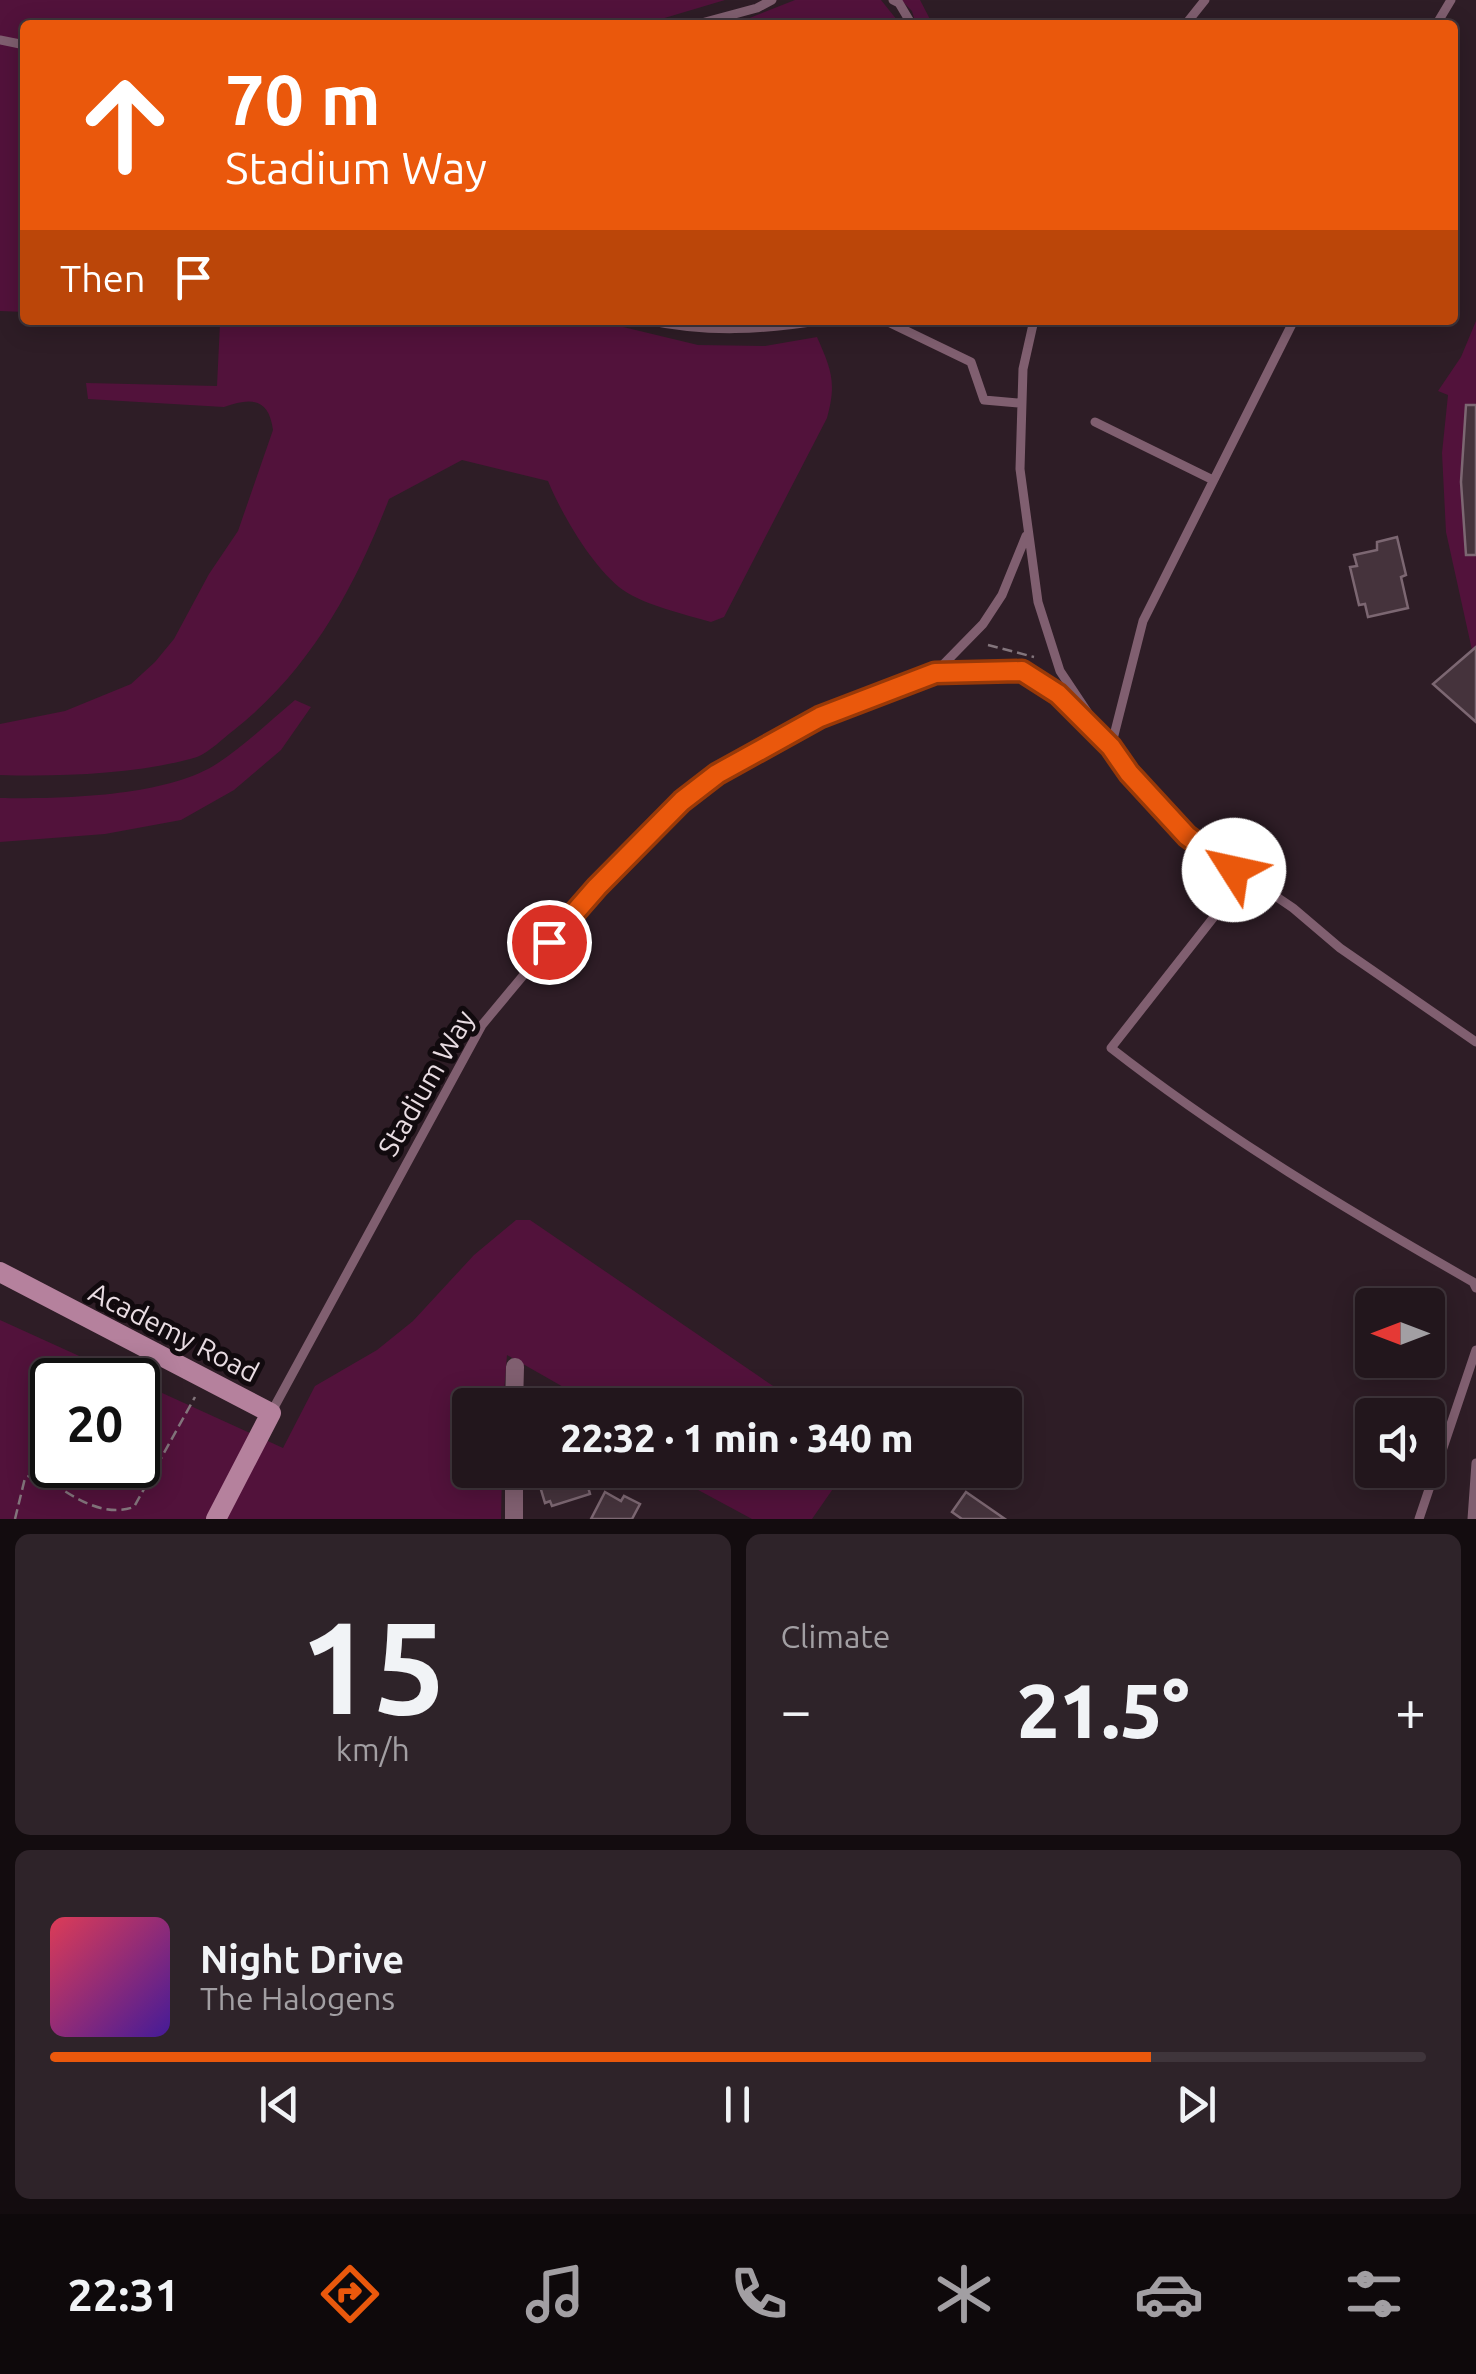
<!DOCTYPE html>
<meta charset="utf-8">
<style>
:root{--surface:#22161c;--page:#2e2329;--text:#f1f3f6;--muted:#a29fa3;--line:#3f353b;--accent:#ea580c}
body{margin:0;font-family:Ubuntu,sans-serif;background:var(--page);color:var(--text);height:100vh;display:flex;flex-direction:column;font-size:38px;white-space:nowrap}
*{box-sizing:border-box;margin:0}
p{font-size:32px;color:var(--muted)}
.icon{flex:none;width:55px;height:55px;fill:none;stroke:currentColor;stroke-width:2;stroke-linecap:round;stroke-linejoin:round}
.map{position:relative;height:1519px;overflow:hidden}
.details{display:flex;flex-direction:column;gap:15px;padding:15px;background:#130c0f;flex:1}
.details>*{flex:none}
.banner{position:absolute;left:20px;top:20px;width:1438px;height:305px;border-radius:10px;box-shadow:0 5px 25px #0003,0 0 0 2px var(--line);background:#ea580c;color:#fff;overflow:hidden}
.needle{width:65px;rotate:270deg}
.buttons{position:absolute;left:1355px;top:1288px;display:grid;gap:20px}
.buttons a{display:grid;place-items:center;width:90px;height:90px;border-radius:10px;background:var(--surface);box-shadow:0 5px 25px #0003,0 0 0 2px var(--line);font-size:50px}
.speed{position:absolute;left:30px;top:1358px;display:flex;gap:20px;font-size:50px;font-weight:700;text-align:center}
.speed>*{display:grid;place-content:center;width:130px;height:130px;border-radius:50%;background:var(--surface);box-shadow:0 5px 25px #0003,0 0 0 2px var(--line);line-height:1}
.speed .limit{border:5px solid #111;border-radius:15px;background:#fff;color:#111}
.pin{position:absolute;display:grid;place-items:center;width:85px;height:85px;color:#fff;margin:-42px;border:5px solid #fff;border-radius:50%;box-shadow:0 2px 10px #0007}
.me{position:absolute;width:110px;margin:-55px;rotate:305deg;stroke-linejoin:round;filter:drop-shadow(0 0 8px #0008)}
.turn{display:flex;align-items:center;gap:35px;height:210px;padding:0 40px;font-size:45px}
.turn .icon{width:130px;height:130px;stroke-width:2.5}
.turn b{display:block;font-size:70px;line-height:85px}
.then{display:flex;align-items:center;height:95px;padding:0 40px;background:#0003;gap:20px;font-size:38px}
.big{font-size:75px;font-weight:800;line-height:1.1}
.details .widget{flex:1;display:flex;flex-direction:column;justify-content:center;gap:15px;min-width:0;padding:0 35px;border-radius:15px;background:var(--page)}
.details .dial{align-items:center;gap:0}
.dial b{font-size:130px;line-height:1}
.song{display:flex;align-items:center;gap:30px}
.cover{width:120px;height:120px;border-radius:15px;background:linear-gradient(135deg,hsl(350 70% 55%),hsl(260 70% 35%))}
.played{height:10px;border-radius:5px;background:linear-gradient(90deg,var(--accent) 80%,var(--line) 80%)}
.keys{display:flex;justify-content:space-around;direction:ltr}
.heat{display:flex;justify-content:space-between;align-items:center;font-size:55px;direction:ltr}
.details .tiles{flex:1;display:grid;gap:15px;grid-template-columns:1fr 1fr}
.widget:last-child{grid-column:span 2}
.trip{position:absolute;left:452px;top:1388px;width:570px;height:100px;border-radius:10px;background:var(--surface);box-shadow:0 5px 25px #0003,0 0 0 2px var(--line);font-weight:800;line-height:100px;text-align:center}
.tabs{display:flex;height:160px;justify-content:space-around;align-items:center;background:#0e090b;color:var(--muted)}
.tabs .icon{width:70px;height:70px}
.tabs .on{color:var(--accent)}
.tabs b{font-size:45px;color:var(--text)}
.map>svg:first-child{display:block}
.green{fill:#52123b}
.building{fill:#45333c;stroke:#7c6772;stroke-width:2.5}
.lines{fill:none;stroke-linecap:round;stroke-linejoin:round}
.path{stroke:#83757c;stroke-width:2.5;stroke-dasharray:10 5;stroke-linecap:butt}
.service{stroke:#805f70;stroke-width:9}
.minor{stroke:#805f70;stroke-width:18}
.secondary{stroke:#b5819d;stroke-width:20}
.route-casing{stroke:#983908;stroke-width:25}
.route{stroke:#ea580c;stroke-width:18}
.labels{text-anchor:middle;stroke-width:10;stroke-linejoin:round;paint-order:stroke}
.street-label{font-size:28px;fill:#e8dce2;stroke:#110a0e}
</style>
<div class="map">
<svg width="1476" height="1519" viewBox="0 0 1476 1519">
<rect width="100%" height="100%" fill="#2e1d26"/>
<path class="green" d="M0,0H725L641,25H25V312L0,311Z
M795,0H881L901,25H732Z
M901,0H920L933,25H916L912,11Z
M170,320H594L698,345L765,346L817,337C831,369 837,382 827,418L724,617L711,622C684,614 647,606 623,590C593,568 562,515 548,481L462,460L389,499C355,587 310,670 234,730C223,738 210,752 197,757C140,774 59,777 0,775V724L65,711L131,684L155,662L174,639L209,574L238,531L273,430C269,398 251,397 224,407L88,399L86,383L217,386L220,323Z
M1476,321V722L1433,684L1472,650L1446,532L1442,453L1448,395L1438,391L1461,357Z
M295,700L311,707L281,750L234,790L181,820L105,834L0,842V798C60,799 167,797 218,763C245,745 270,721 295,700Z
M516,1220H530L801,1405H595L507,1355L503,1405H470V1470H502L501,1519H0V1320L132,1380H52V1465H138V1382L283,1448L315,1386L377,1350L413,1321L474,1255Z
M846,1470L812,1519H752L663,1471Z"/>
<path class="building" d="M1466,405H1476V555H1466L1461,482Z
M1397,537L1406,575L1401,577L1408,608L1368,617L1365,604L1359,605L1350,567L1357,566L1354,555L1377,550V542Z
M1476,647V722L1433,684Z
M526,1470H538L539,1479L583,1470L590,1494L552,1506L550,1501L545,1503L539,1483L526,1486Z
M605,1492L621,1501L624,1496L640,1504L632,1519H591Z
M966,1492L1005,1519H962L952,1512Z"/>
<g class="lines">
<path class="path" d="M988,645L1034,657
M15,1519L25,1478L37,1472C66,1492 99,1519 134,1507L195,1397"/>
<path class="service" d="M893,0L899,3L912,25
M694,25L757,8L772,0
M1185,25L1205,0
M1436,25L1451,0
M0,40L25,45
M647,320C708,333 762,330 823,320
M878,320L886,321L971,362L984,400L1019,403
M1034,320L1023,369L1020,469L1038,602L1060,671L1098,728
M1294,320L1143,621L1111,747L1129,773L1187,836L1293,908L1340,948L1476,1042
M1095,422L1213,480
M935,673L983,624L1002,595L1026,536
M1244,837L1228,899L1111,1048C1225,1137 1347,1210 1473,1282L1476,1288
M271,1413L482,1025L597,887L682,801L717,774L820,717L935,673L1022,671L1059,694L1111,747
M1419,1519L1476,1350
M1472,1519L1476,1463"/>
<path class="minor" d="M514,1405L515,1367
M514,1519V1470"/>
<path class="secondary" d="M0,1272L271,1413L216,1519"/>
</g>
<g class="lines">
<defs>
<path id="route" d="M549,942L597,887L682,801L717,774L820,717L935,673L1022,671L1058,694L1111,747L1129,773L1187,836L1234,870"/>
</defs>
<use href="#route" class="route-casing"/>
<use href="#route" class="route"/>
</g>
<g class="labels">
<g class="street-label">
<text transform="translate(426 1083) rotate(-60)" y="10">Stadium Way</text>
<text transform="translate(174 1332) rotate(27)" y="10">Academy Road</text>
</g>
</g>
</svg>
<div class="buttons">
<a><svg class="needle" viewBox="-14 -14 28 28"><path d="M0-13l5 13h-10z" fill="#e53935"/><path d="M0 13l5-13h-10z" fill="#a29fa3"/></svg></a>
<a><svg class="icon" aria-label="sound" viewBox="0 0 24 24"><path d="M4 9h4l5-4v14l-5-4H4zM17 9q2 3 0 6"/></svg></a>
</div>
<div class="speed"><div class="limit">20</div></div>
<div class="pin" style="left:549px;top:942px;background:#d93025"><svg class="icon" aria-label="arrive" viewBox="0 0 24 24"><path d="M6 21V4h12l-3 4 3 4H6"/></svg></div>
<svg class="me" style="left:1234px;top:870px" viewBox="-20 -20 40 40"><circle r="19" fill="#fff"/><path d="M0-13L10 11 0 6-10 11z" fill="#ea580c"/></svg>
<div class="trip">22:32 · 1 min · 340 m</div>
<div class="banner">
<div class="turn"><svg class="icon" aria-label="ahead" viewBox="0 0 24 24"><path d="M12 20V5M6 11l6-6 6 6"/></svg><div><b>70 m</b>Stadium Way</div></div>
<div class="then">Then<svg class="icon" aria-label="arrive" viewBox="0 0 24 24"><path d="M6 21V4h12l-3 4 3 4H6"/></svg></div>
</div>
</div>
<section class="details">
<div class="tiles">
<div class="widget dial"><b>15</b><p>km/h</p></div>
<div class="widget"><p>Climate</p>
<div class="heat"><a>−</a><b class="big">21.5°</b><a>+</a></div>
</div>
<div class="widget">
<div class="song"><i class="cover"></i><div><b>Night Drive</b><p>The Halogens</p></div></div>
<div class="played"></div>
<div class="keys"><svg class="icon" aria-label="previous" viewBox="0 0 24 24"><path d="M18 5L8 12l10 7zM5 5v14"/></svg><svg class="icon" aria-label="pause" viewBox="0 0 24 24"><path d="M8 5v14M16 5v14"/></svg><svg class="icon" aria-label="next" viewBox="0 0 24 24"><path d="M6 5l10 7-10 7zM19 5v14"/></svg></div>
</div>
</div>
</section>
<nav class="tabs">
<b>22:31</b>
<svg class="icon on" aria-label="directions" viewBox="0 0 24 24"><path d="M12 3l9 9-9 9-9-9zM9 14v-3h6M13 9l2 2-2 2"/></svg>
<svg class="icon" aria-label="music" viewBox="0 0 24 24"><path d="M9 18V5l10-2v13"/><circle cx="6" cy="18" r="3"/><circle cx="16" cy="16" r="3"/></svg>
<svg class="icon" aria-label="phone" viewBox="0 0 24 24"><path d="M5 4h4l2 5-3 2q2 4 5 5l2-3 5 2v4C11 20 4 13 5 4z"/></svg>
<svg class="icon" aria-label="climate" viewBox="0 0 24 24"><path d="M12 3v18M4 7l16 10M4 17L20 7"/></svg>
<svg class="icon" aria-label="car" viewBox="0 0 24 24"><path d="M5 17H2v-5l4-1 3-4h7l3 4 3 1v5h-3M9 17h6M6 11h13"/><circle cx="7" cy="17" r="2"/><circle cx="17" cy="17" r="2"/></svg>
<svg class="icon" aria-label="filters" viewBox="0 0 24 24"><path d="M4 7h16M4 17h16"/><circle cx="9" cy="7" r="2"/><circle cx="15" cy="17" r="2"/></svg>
</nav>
